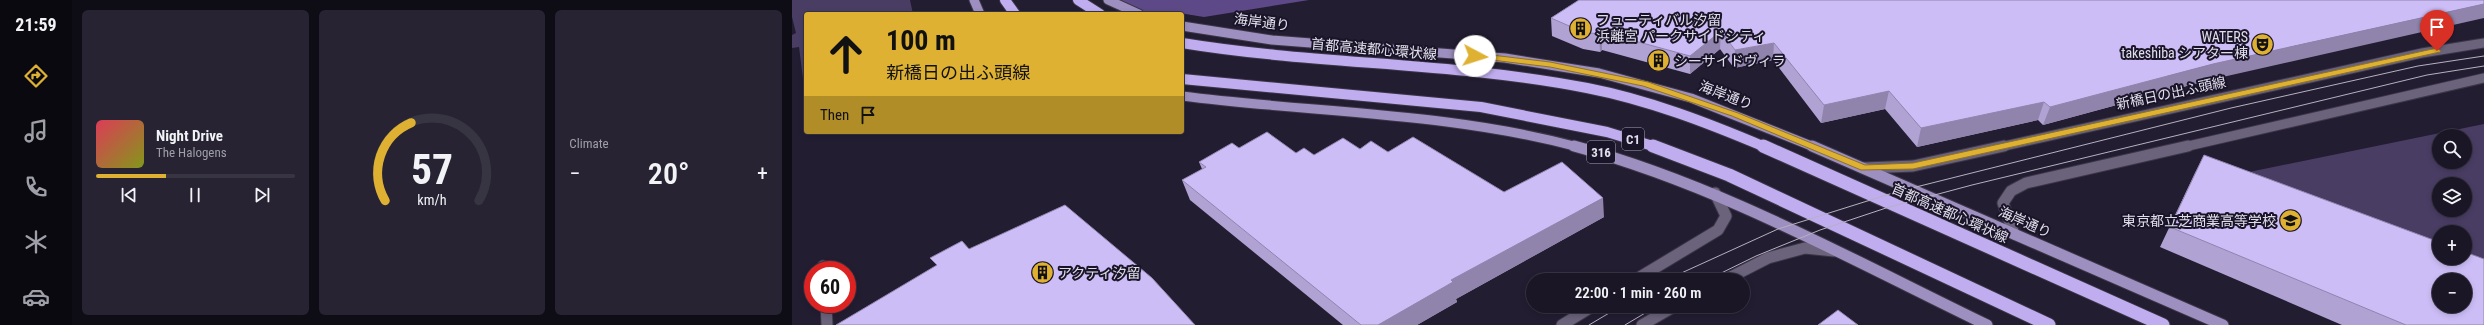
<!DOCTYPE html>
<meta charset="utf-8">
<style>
:root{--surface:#1a1626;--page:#272332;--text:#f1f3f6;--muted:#9f9fa7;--line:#383543;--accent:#deb133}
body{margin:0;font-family:"Roboto Condensed","Noto Sans JP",sans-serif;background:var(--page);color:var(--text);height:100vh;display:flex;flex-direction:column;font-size:15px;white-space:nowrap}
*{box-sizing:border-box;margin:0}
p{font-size:13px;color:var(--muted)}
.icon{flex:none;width:22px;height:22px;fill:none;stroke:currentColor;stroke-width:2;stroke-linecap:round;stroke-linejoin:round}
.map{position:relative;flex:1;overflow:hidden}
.panel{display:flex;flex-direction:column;gap:10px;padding:10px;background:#0e0c15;width:720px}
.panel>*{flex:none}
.hud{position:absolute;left:12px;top:12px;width:380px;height:122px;border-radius:4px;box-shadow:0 2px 6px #0003,0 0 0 1px var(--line);background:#deb133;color:#111;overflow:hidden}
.buttons{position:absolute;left:1640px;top:129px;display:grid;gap:8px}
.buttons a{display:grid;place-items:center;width:40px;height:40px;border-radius:50%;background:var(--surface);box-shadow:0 2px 6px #0003,0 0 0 1px var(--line);font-size:20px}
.speed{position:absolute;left:12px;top:261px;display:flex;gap:8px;font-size:20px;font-weight:700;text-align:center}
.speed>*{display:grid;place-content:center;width:52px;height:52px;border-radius:50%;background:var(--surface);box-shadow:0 2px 6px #0003,0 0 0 1px var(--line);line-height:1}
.speed .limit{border:6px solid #d22;background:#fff;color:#111}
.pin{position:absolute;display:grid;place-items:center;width:34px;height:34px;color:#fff;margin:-41px -17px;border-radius:50% 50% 50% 0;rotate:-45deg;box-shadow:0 0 4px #0007}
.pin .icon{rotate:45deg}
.me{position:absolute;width:44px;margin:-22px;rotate:95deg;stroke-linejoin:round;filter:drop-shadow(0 0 3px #0008)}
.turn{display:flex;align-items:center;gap:14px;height:84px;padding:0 16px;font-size:18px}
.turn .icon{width:52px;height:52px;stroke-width:2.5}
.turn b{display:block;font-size:28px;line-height:34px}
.then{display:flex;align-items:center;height:38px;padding:0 16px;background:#0003;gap:8px;font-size:15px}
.big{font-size:30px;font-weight:600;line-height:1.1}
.panel .card{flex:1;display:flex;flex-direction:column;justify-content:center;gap:6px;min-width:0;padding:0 14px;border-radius:6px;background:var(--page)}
.panel .dial{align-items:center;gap:0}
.dial svg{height:104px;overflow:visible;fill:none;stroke:var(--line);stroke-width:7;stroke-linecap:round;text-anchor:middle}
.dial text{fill:var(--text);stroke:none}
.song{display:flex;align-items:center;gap:12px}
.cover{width:48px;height:48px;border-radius:6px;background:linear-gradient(135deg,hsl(350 70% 55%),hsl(70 70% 35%))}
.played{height:4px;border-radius:2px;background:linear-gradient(90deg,var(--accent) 35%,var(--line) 35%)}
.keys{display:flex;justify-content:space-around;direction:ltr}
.heat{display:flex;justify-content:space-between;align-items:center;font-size:22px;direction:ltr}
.panel .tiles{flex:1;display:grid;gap:10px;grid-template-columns:repeat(3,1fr)}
.trip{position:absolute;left:734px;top:273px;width:224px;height:40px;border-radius:20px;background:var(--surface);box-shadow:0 2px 6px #0003,0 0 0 1px var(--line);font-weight:600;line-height:40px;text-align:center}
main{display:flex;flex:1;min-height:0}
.menu{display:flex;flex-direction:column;width:72px;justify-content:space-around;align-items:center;background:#0a090f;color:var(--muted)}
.menu .icon{width:28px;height:28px}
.menu .selected{color:var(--accent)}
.menu b{font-size:18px;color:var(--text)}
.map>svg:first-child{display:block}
.green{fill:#493d64;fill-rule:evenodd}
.water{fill:#5e4988}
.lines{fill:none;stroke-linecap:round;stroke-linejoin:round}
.river{fill:#5e4988;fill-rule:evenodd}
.street-casing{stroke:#3c3647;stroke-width:13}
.secondary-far1-casing{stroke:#3c3647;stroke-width:11}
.secondary-casing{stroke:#3c3647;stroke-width:13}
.primary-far1-casing{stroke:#3c3647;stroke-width:11}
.primary-casing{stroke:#3c3647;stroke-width:13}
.highway-far1-casing{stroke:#3c3647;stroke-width:12}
.highway-casing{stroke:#3c3647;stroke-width:15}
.street{stroke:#6a637b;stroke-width:11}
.secondary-far1{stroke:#6a637b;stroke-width:9}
.secondary{stroke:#6a637b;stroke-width:11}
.primary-far1{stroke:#9e8fc1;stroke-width:9}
.primary{stroke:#9e8fc1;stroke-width:11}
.highway-far1{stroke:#c0adf0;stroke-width:10}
.highway{stroke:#c0adf0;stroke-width:13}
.tram{stroke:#b5b1c1;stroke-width:1}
.wall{fill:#b0a3d4}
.shaded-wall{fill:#9084ad}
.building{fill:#cdbdf7;stroke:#9084ad;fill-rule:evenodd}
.route{fill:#deb133;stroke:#907321}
.labels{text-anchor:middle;stroke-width:4;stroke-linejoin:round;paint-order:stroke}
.shield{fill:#1a1428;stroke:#a5a1b1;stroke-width:1}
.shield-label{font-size:13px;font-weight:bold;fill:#e1deec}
.poi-label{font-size:14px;fill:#e1deec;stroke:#1a1428;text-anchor:start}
.street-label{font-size:14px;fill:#e1deec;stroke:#1a1428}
</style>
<main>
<nav class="menu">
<b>21:59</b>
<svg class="icon selected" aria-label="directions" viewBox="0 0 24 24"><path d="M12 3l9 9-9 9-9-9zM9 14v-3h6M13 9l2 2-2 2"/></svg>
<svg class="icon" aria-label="music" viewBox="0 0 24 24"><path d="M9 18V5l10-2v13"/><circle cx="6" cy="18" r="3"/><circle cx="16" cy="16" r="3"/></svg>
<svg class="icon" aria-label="phone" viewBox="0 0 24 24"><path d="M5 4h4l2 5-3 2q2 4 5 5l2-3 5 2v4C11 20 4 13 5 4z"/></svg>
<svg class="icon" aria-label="climate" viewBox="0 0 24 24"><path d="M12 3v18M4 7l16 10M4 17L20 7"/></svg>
<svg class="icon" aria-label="car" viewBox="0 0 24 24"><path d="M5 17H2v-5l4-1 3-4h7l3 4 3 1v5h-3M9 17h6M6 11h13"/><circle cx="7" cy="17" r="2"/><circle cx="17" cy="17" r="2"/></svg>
</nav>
<section class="panel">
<div class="tiles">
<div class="card">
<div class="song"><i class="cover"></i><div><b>Night Drive</b><p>The Halogens</p></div></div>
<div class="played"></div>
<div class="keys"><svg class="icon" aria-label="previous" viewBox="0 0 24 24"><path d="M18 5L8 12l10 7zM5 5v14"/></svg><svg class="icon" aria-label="pause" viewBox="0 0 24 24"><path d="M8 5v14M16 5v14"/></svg><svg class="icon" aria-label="next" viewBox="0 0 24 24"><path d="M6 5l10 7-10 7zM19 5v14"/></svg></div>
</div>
<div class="card dial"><svg viewBox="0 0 100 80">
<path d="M14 69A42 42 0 1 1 86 69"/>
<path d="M14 69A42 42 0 0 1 34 9" stroke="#deb133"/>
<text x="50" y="56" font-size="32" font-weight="700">57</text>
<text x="50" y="72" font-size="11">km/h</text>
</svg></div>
<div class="card"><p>Climate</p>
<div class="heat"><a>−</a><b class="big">20°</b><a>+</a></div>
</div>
</div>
</section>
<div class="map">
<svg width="1692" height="325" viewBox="0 0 1692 325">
<rect width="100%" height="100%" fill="#231d32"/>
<path class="green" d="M0,0H118L121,14H14V102L7,47L0,48V35L4,33L0,17Z
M1692,124V274L1673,258V232H1647V257L1433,177ZM1647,136H1673V162H1647ZM1647,184H1673V210H1647Z"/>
<path class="water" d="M350,0H517L412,17L369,10Z"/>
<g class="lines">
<path class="river" d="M323,0H417L410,10C396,13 349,19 336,13C330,10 327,5 323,0Z"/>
<defs>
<path id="street" d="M31,266V270
M34,304L35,325"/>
<path id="secondary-far1" d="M1208,147L1630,53L1692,43
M1392,147L1692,78"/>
<path id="secondary" d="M1072,168L1121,166L1212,146
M1222,234L1211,203L1219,191L1234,183L1396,146
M843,280L926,230L934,216L923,193
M933,280L976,258L1013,248L1042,251
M770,325L801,306
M850,325L883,306"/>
<path id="primary-far1" d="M182,0L188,14
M316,0L347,14
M390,26L480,40L713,58L807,73L899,98L1022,147
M390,96C522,113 656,112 786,147"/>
<path id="primary" d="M782,146C927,185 1060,260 1195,325
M1020,146L1431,325"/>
<path id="highway-far1" d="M213,0L223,14
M286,0L308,14
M390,43C524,65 662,62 795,88C857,100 916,123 973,147
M390,79L689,107L815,132L864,147"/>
<path id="highway" d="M861,146L937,175L1257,325
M971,146L1371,325"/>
</defs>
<use href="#street" class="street-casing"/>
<use href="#secondary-far1" class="secondary-far1-casing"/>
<use href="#secondary" class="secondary-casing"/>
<use href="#primary-far1" class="primary-far1-casing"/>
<use href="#primary" class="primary-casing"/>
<use href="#highway-far1" class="highway-far1-casing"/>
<use href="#highway" class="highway-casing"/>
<use href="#street" class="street"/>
<use href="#secondary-far1" class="secondary-far1"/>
<use href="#secondary" class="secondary"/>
<use href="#primary-far1" class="primary-far1"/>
<use href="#primary" class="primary"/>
<use href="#highway-far1" class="highway-far1"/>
<use href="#highway" class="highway"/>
<path class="tram" d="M874,280L986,229L1104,192L1439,108L1626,66L1692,56
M915,280L964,256L1028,230L1094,208L1180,185L1635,75L1692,66
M797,325L829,306
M833,325L865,306"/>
</g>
<path class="wall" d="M787,0L1413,81L1251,125L1246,120L1125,147L1093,109L1029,123L981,60L942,68L928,49L898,74L810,50L808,52L791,49L760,36L759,18Z
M447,148L522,155L568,149L596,152L712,192L812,217L664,299L665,302L625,325H551L398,200L390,180L410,169L407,162Z
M1412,155L1692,325H1550L1368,247L1402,175Z"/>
<path class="shaded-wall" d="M1692,4V18L1413,81L1251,125L1258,107L1421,64Z
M929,31L928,49L898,74V56Z
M810,32V50L808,52L807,34Z
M982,43L981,60L942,68L943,50Z
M1097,91L1093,109L1029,123L1032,105Z
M1252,102L1246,120L1125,147L1129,128Z
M811,198L812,217L664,299L665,302L625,325H586L659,280Z"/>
<path class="building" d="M787,0H1692V4L1421,64L1258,107L1252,102L1129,128L1097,91L1032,105L982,43L943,50L929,31L898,56L810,32L807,34L791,32L759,18Z
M475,132L504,153L512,148L522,155L551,138L568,149L579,141L596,152L621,137L712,192L770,162L811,198L659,280L661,282L586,325H569L390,180L414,167L407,162L440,143L447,148Z
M1412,155L1647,242V258H1673V252L1692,259V325H1614L1378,227ZM1647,280H1673V306H1647Z
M273,205L360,278L403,325H44L145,265L138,258L170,241L177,249Z
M1046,310L1066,325H1026Z"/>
<path class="route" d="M1645,48L1649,51L1648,52L1121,169L1069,170L940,116L851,86L758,67L683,58L679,56L683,53L758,62L856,82L946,113L1073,165L1121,163Z"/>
<defs>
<symbol id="building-disc" viewBox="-11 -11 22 22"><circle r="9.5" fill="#deb133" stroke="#1a1428"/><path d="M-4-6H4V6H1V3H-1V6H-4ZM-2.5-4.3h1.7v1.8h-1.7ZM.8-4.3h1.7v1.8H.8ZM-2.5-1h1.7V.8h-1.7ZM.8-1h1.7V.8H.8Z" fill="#111"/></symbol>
<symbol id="theatre-disc" viewBox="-11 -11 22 22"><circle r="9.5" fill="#deb133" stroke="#1a1428"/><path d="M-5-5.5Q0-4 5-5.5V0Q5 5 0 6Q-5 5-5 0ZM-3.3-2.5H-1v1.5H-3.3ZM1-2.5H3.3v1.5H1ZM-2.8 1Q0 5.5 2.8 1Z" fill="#111"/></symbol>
<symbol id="school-disc" viewBox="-11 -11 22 22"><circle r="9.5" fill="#deb133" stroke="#1a1428"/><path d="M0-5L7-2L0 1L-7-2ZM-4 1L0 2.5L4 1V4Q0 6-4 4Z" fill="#111"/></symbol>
</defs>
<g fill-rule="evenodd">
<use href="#building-disc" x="776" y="16" width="25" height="25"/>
<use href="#theatre-disc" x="1458" y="32" width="25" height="25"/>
<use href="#building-disc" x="854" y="48" width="25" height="25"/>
<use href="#school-disc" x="1486" y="208" width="25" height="25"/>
<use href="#building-disc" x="238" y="260" width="25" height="25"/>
</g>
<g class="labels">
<g class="shield">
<rect x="830" y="128" width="22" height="22" rx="3"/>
<rect x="795" y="141" width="28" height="22" rx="3"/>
</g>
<g class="shield-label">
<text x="841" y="144">C1</text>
<text x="809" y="157">316</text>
</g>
<g class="poi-label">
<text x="804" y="25">フューティバル汐留<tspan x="804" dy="16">浜離宮 パークサイドシティ</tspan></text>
<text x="1456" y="42" text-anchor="end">WATERS<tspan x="1456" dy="16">takeshiba シアター棟</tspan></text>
<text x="882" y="66">シーサイドヴィラ</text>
<text x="1484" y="226" text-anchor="end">東京都立芝商業高等学校</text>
<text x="266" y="278">アクティ汐留</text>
</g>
<g class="street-label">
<text transform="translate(470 22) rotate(7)" y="5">海岸通り</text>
<text transform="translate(582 49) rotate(5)" y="5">首都高速都心環状線</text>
<text transform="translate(1379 93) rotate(-12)" y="5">新橋日の出ふ頭線</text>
<text transform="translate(934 95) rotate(21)" y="5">海岸通り</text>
<text transform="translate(1158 213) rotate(24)" y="5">首都高速都心環状線</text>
<text transform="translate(1233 222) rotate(24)" y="5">海岸通り</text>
</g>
</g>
</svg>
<div class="buttons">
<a><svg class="icon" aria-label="search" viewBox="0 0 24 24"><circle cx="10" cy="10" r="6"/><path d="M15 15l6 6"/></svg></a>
<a><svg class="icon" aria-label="layers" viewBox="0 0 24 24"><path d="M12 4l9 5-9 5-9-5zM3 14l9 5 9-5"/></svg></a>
<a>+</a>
<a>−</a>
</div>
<div class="speed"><div class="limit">60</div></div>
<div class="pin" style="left:1645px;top:51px;background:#d93025"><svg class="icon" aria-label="arrive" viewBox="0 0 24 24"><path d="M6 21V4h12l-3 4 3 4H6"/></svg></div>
<svg class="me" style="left:683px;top:56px" viewBox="-20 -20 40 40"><circle r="19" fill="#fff"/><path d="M0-13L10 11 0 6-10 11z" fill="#deb133"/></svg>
<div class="trip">22:00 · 1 min · 260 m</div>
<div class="hud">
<div class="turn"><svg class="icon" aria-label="ahead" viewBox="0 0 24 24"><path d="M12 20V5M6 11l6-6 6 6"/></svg><div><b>100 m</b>新橋日の出ふ頭線</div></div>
<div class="then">Then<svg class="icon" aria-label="arrive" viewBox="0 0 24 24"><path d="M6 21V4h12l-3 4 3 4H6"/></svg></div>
</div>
</div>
</main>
